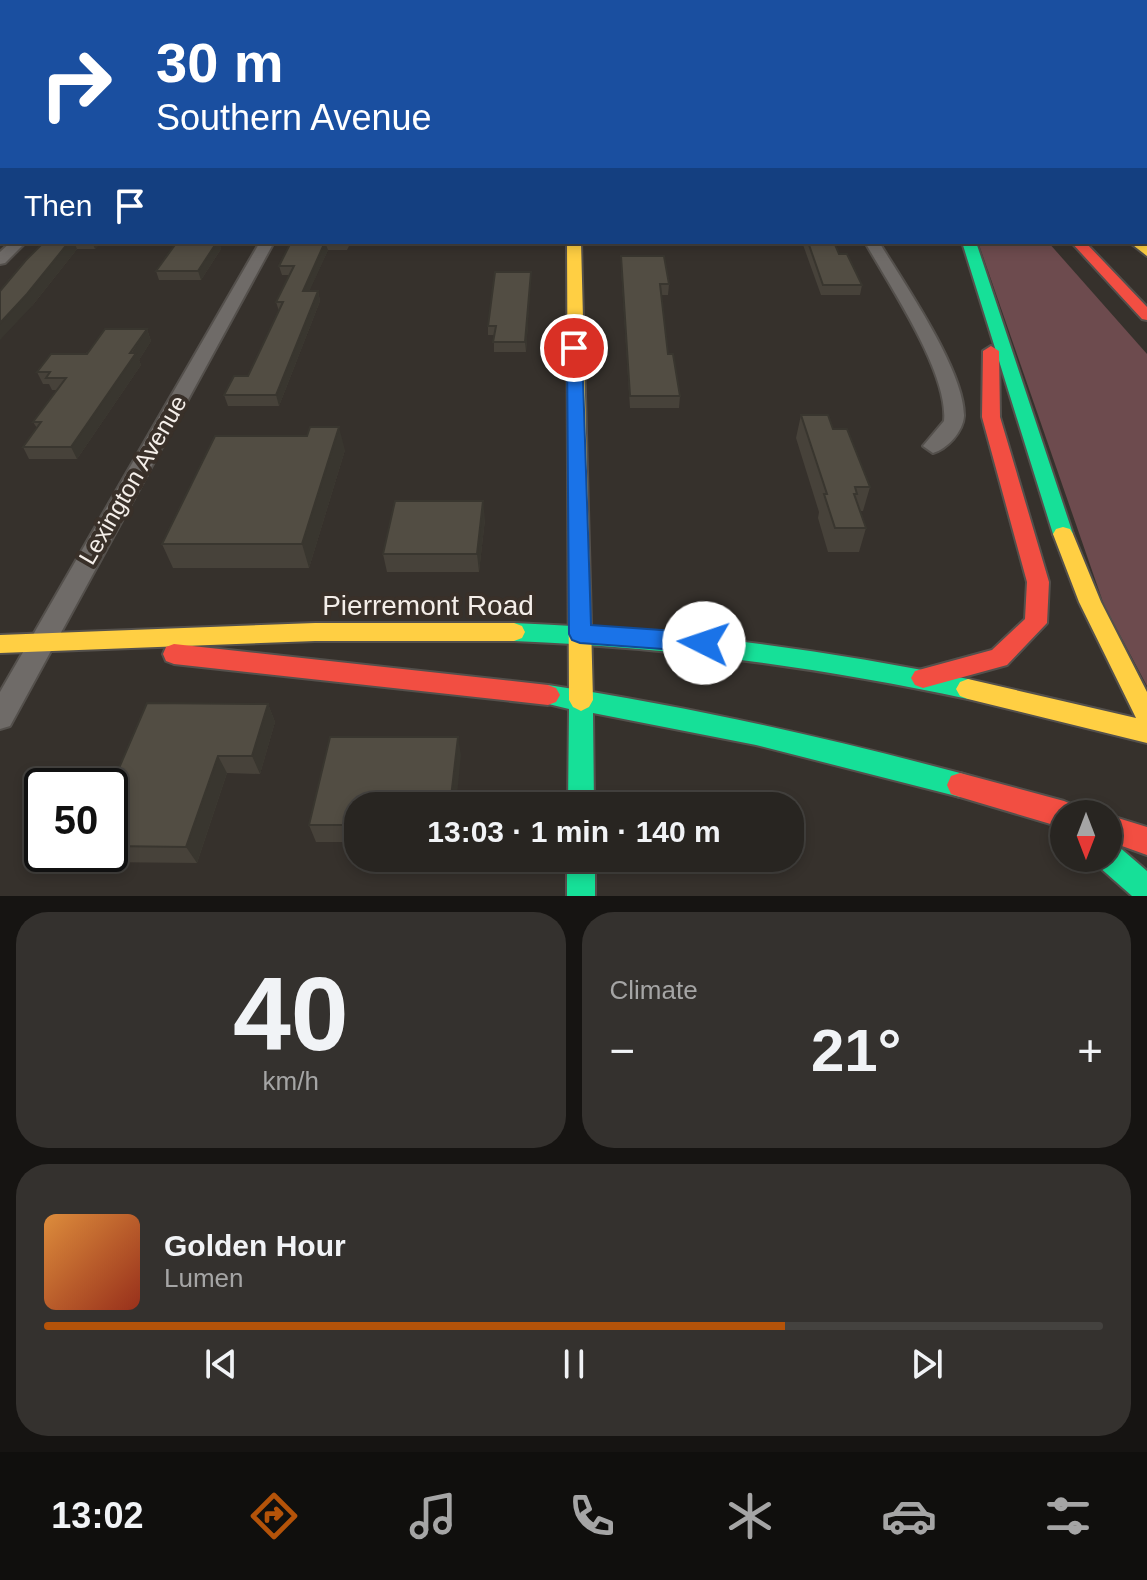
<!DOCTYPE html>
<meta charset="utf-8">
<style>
:root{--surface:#282521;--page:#34312e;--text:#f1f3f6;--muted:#a5a5a5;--line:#44423f;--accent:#b45309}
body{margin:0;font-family:Helvetica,sans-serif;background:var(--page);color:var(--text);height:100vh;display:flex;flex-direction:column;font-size:30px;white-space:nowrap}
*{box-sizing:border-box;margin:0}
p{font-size:26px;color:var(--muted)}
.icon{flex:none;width:44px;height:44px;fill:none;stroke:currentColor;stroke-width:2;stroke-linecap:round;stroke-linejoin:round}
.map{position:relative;height:896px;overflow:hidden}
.side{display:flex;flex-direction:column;gap:16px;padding:16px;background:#161412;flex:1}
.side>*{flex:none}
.hud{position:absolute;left:0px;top:0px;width:1148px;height:244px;box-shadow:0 4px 12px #0003,0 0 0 2px var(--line);background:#1a4fa0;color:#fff;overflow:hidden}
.needle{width:52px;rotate:180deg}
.tools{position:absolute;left:1050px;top:800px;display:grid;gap:16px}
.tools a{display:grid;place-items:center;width:72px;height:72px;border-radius:50%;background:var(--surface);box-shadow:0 4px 12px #0003,0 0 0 2px var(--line);font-size:40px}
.speed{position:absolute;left:24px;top:768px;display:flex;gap:16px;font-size:40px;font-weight:700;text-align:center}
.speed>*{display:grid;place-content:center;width:104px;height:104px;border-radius:50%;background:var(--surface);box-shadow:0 4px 12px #0003,0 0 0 2px var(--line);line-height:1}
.speed .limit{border:4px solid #111;border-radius:12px;background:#fff;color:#111}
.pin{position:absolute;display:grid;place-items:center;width:68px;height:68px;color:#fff;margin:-34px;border:4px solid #fff;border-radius:50%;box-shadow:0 2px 8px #0007}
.me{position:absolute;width:88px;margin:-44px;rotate:274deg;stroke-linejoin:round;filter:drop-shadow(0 0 6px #0008)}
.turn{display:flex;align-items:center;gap:28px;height:168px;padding:0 24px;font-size:36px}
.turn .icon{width:104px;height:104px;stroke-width:2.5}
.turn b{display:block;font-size:56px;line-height:68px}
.then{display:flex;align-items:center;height:76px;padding:0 24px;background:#0003;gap:16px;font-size:30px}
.big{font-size:60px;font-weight:800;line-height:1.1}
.side .card{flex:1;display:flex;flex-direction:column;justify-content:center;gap:12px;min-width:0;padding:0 28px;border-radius:32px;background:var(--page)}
.side .dial{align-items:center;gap:0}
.dial b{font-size:104px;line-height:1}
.song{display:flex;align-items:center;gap:24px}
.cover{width:96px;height:96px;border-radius:12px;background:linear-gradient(135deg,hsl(30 70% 55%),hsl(10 70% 35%))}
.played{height:8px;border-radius:4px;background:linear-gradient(90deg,var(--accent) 70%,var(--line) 70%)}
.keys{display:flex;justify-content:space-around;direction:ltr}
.heat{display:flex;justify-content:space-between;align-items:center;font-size:44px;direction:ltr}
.side .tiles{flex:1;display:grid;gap:16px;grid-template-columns:1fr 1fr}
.card:last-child{grid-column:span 2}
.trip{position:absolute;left:344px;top:792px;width:460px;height:80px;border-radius:32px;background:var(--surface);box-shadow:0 4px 12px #0003,0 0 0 2px var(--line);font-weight:800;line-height:80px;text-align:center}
.tabs{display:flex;height:128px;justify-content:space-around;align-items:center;background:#100f0d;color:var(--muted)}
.tabs .icon{width:56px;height:56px}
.tabs .active{color:var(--accent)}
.tabs b{font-size:36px;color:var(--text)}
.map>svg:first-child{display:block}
.green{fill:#6d4b4e}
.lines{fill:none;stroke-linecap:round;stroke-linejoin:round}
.street-casing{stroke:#54504c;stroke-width:4}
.fast-casing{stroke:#54504c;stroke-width:4}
.slow-casing{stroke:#54504c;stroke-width:4}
.jam-casing{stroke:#54504c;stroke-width:4}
.street{fill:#6f6b68;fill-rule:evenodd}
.fast{fill:#16e098;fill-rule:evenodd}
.slow{fill:#ffcf43;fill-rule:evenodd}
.jam{fill:#f24e42;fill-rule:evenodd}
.wall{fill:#47423a}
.shaded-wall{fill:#39362f}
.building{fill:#524d43;stroke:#39362f;stroke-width:2}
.route{fill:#1a73e8;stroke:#114b97;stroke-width:2}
.labels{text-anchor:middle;stroke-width:8;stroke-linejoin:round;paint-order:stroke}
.street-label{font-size:24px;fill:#f4eee9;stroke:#393029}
.near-street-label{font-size:28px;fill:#f4eee9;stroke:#393029}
</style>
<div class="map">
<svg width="1147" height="896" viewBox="0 0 1147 896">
<rect width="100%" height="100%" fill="#36312c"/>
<path class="green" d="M978,242H1048L1147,354V686L1104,605Z"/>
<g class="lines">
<defs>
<path id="street" d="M262,0H271L261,2Z
M735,0H743L744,2H736Z
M0,55H2V61H0Z
M0,81H2L0,89Z
M0,216H2V225H0Z
M11,242H26L5,263L0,264V252Z
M260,242H274L10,726L0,729V692Z
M865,242H879C903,282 965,371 964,416C963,432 947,449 933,453L923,446L944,421C949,373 889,285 865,242Z"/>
<path id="fast" d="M570,0H578V2H570Z
M962,242H976L1073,534L1070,539H1056L1053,534Z
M514,623C667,629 818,648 968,679L976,682L980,689L976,696L968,699C818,667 668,647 514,641L506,638L503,632L506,626Z
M548,685C687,706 824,737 960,773L969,776L973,785L969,794L960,797L756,745L593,713L594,806H568L569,709L540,702L536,695L540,688Z
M1108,842L1118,846L1147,871V896H1132L1098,866L1095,858H1108Z
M567,858H595V896H567Z"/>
<path id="slow" d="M886,0H894L896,2H888Z
M1146,210L1147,211V219L1146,218Z
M567,242H581L593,700L589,707L581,711L573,707L569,700Z
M1129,242H1144L1147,245V256Z
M1063,527L1070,529L1073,534L1101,602L1147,692V743L968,699L960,696L956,689L960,682L968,679L1136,718L1079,602L1053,534L1056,529Z
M315,623H514L522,626L525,632L522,638L514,641H315L0,653V635Z"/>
<path id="jam" d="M846,0H854L856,2H848Z
M1071,242H1085L1147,307V320L1142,319Z
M991,346L999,351L1000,417L1049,582L1047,623L1007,665L923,688L915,685L911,678L915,671L992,650L1025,619L1027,582L982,417L983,351Z
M174,644L548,685L556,688L560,695L556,702L548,705L174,664L166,661L163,654L166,647Z
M960,773L1064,801L1073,805L1077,814H1064V828L960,797L951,794L947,785L951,776Z
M1108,815L1147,827V855L1108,841Z"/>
</defs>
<use href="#street" class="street-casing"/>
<use href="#fast" class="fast-casing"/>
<use href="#slow" class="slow-casing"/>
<use href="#jam" class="jam-casing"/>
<use href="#street" class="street"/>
<use href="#fast" class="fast"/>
<use href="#slow" class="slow"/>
<use href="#jam" class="jam"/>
</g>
<path class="wall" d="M44,242H101L95,249H77L32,306Z
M177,242H219L221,249L201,280H159L156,271Z
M291,242H351L347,250H328L309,291H318L320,301L279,406H228L224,395L248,376L279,311L276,302L289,275H282L279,266Z
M802,242H834L839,254L862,285L860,295H821Z
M621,256L669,284L668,295H661L668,354L680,396L679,408H630L621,267Z
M531,272L526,352H494V335H488V326Z
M147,329L151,341L139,360L141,365L77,459H29L23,447L37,428L33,422L57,390H52L49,384H43L37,372Z
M801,415L870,487L863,511H860L866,528L859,552H828L818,518L819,512L796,438Z
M307,436L345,450L309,568H173L162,544Z
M485,519L479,572H387L383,554Z
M268,704L275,722L260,774L227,773L197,863L99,862L92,854H110V789Z
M461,755L358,806V842H316L309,825Z"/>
<path class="shaded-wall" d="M69,242H74L77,249L32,306L0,340V323Z
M92,242H101L95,249Z
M212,242H219L221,249L201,280L198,271Z
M325,242L328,250L305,301L303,291Z
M531,272V282L526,352L525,342Z
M318,291L320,301L279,406L276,395Z
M147,329L151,341L139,360L141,365L77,459L71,447Z
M339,427L345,450L309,568L302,544Z
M483,501L485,519L479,572L477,554Z
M268,704L275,722L260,774L252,756Z
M458,737L461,755L456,806H450Z
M218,756L227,773L197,863L186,847Z"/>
<path class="building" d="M0,0H167L165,2H2V23H0Z
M280,0H306L304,2H278Z
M359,0H382L381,2H358Z
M425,0H452L451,2H424Z
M527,0H548L547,2H526Z
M763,0H786L787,2H764Z
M0,104H2V117L0,119Z
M2,181V196H0V182Z
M44,242H69L27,294L0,323V291L26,260Z
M177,242H217L198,271H156Z
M291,242H325L303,291H318L276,395H224L234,376H248L283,302H276L294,266H279Z
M808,242H834L839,254H847L862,285H823Z
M621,256H664L669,284H660L668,354H673L680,396H630Z
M495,272H531L525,342H493L496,326H488Z
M105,329H147L130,353H136L71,447H23L41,422H33L66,378H46L50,372H37L51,354H87Z
M801,415H828L833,429H847L870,487H855L857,494H854L866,528H835L824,494H827Z
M310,427H339L302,544H162L215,436H307Z
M395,501H483L477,554H383Z
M147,703L268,704L252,756H218L186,847L110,846V789Z
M330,737H458L450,806H358V825H309Z"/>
<path class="route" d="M574,344L582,348L591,625L704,633L712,636L715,643L712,649L704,652L580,643L572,640L569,634L567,348Z"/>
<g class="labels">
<g class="street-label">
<text transform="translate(133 480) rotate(-60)" y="8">Lexington Avenue</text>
</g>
<g class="near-street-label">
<text x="428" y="615">Pierremont Road</text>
</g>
</g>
</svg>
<div class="tools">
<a><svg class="needle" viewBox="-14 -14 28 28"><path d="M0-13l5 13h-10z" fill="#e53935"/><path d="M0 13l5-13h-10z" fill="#a5a5a5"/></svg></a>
</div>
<div class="speed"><div class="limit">50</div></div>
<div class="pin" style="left:574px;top:348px;background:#d93025"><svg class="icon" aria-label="arrive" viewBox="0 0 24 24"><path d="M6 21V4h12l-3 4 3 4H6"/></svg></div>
<svg class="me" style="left:704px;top:643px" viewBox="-20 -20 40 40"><circle r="19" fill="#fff"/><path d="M0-13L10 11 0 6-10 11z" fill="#1a73e8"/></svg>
<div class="trip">13:03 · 1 min · 140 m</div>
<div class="hud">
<div class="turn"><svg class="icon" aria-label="right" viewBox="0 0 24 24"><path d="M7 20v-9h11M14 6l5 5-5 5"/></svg><div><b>30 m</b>Southern Avenue</div></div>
<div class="then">Then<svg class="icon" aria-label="arrive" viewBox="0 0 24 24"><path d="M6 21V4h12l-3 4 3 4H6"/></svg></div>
</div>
</div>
<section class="side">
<div class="tiles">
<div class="card dial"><b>40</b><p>km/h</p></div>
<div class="card"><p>Climate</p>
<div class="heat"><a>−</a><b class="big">21°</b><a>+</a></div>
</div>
<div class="card">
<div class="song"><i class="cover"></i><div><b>Golden Hour</b><p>Lumen</p></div></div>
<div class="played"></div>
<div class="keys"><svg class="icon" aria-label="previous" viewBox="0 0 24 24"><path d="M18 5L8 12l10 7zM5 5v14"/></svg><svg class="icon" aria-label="pause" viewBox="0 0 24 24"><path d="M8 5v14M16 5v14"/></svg><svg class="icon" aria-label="next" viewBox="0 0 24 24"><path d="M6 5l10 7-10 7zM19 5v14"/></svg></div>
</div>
</div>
</section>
<nav class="tabs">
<b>13:02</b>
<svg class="icon active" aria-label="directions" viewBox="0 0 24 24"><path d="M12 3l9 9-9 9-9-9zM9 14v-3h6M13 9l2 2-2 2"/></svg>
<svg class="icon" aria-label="music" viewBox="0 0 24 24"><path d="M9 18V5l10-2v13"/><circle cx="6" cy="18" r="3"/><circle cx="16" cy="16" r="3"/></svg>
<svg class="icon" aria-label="phone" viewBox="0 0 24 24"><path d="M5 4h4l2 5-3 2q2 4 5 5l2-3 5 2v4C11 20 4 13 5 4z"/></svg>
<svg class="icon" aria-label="climate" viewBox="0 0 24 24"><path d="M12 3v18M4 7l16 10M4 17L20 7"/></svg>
<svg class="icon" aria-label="car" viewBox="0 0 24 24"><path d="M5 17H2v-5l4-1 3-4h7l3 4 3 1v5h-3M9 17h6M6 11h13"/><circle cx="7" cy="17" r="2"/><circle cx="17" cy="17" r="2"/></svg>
<svg class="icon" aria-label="filters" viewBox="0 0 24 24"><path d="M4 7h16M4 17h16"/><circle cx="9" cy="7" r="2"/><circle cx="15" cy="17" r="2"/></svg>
</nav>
